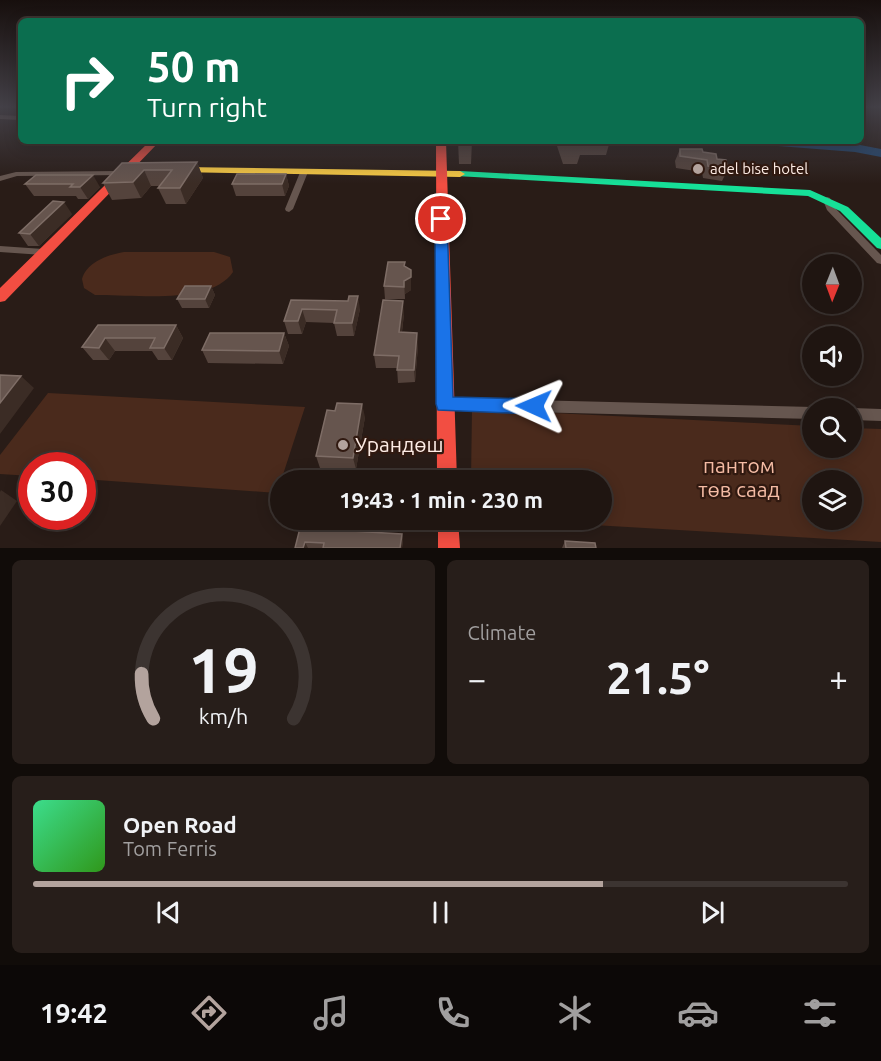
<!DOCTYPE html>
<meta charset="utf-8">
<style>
:root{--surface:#1f1511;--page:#271e1a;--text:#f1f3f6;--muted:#a19f9f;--line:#3c3431;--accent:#b3a39d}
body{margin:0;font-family:Ubuntu,sans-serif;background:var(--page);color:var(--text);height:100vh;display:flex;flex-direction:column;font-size:22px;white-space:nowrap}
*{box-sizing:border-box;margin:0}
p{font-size:20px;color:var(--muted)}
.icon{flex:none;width:33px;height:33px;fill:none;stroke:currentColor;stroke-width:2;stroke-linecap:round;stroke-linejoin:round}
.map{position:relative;height:548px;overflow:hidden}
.details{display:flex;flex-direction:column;gap:12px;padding:12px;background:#110c09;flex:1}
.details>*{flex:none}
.banner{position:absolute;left:18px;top:18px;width:846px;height:126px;border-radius:9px;box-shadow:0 3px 15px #0003,0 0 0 2px var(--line);background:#0b6e4f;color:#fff;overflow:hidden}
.needle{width:39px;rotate:181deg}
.tools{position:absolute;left:802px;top:254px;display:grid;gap:12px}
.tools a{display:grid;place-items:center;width:60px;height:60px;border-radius:50%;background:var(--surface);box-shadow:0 3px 15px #0003,0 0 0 2px var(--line);font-size:30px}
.speed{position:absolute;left:18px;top:452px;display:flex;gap:12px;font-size:30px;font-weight:700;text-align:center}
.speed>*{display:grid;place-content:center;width:78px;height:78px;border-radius:50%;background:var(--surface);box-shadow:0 3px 15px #0003,0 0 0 2px var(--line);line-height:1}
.speed .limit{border:9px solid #d22;background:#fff;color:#111}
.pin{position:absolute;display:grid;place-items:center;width:51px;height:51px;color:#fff;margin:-26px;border:3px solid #fff;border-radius:50%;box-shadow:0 2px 6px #0007}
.me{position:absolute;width:66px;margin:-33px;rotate:271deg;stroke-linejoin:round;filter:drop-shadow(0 0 4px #0008)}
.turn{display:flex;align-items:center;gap:21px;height:126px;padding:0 30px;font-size:27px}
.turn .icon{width:78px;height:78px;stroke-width:2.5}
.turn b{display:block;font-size:42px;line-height:51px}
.big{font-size:45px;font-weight:700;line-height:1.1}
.details .card{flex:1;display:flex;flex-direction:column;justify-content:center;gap:9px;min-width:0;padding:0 21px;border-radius:9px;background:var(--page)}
.details .dial{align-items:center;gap:0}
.dial svg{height:156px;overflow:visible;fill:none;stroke:var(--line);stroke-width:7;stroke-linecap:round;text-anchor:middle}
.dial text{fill:var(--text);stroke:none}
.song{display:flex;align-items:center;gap:18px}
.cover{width:72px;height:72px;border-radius:9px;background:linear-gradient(135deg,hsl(150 70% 55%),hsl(110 70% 35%))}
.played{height:6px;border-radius:3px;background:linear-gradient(90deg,var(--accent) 70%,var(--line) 70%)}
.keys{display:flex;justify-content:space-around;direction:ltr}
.heat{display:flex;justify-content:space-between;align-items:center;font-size:33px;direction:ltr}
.details .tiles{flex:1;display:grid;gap:12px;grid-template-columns:1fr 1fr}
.card:last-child{grid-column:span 2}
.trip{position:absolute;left:270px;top:470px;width:342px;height:60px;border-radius:30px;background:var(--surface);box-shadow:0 3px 15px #0003,0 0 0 2px var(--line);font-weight:700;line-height:60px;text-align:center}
.tabs{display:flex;height:96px;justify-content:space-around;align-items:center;background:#0c0807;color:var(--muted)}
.tabs .icon{width:42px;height:42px}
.tabs .selected{color:var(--accent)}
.tabs b{font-size:27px;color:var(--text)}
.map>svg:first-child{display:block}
.green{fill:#4a2a1c;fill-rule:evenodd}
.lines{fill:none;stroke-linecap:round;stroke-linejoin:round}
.river{fill:#214772;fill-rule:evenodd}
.street{fill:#66564f;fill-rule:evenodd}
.fast{fill:#16e098;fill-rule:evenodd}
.slow{fill:#ffcf43;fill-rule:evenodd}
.jam{fill:#f24e42;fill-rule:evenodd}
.wall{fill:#54433c}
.shaded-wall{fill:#3b2c25}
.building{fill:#66554e;stroke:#7e6d66;stroke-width:1.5}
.route{fill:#1a73e8;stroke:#114b97;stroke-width:1.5}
.poi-dot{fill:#b3a39d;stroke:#301910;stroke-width:2}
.labels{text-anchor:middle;stroke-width:4.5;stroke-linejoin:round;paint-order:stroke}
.far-poi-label{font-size:15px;fill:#fdece5;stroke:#301910;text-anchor:start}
.near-poi-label{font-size:21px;fill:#fdece5;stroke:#301910;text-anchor:start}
.near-park-label{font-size:21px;fill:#f4bba4;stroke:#301910}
</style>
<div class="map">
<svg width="881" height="548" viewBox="0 0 881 548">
<rect width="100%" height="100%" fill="#291c17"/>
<path class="green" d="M124,252H214L230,257L233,272C210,306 133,294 95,295L84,288L82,279C87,262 107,255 124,252Z
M48,393L305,407L277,493L83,479L82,465H32L31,476L0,474V455Z
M472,409L813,426V447H852V428L881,429V542L493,519H602V480H471ZM813,480H852V519H813Z"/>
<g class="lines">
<path class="river" d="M745,141H804L855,144L881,149V157L855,152L751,144Z"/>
<path class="street" d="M0,115L21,116V120L0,119Z
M364,141C381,141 433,137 445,144L441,146L368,143Z
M301,170H307L308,172L293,209L289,212L286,211L285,209Z
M120,171H123V175L17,176L0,181V176L16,172Z
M827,197L830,198L834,207L881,255V264L877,263L827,210L823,200Z
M0,246L43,249L48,252L43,255L0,252Z
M445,398L813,407L816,408H813V419L445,410L440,408L438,404L440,400Z
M852,408L881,409V421L852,420Z"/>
<path class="fast" d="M460,171L810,190L848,207L881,238V249L877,248L840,211L808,196L456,176V172Z"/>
<path class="slow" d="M182,167L460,171L465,174L460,177L178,172L177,170Z"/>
<path class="jam" d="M150,141H160L5,301L0,302V288Z
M436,141H446L457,480H437Z
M438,519H458L460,548H438Z"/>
</g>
<path class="wall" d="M458,141H472L471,164H459Z
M558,141H610L606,155H580L577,164H563L557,146Z
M680,149L703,152L717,159L728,169L722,181L703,178L702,172L676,168L675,161Z
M197,162L203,178L186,204H166L158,188L160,186H151L141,198L112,200L103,183L122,163Z
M286,174L289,186L285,196H236L232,184Z
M36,175L100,187L88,199H78L76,196H34L25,184Z
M72,214L39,246H28L19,233Z
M405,266L411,270V290L405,294V299H385L384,286Z
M211,286L215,295L209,308H182L177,299Z
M291,300L360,309L354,336H337L334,323L306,322L302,334H288L284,321Z
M404,314L402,332L418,346L415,382L398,383L397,368H376L374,355Z
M98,325H176L183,338L172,360H158L152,351H115L109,360H93L82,347Z
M284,333L289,346L283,364L208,363L202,350Z
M335,411L365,417L356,469L320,468L316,456Z
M300,528L402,534L403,540L402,548H295Z
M565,541L596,548H562Z"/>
<path class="shaded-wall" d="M197,162L203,178L186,204L180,188Z
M144,170L151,186L141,198L133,182Z
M286,174L289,186L285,196L282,184Z
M93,175L100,187L88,199L80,187Z
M64,202L72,214L39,246L30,234Z
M411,270V290L405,294V299L404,281Z
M211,286L215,295L209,308L205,299Z
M358,296L360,309L354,336L352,323Z
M403,301L404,314L400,345L399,332Z
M302,309L306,322L302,334L298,321Z
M176,325L183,338L172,360L164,348Z
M284,333L289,346L283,364L279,351Z
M417,333L418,346L415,382L414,370Z
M105,338L115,351L109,360L99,348Z
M21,376L34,388L0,434V403Z
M362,404L365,417L356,469L353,458Z
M1,490L17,501L0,526V492Z
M402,534L403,540L402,548H400Z
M305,542L308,548H303Z"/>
<path class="building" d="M567,141H582V142H567Z
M680,149H702L703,152L716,154L717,159L726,160L728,169L708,166L707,160L680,156Z
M197,162L180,188H158L172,170H144L133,182L103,183L122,163Z
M237,174H286L282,184H232Z
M36,175H93L80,187H70L73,184H25Z
M53,201L64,202L30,234L19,233Z
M388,262H405L404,266L411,270V277L404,281V287L384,286Z
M185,286H211L205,299H177Z
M349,296H358L352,323H334L337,310L302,309L298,321H284L291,300L348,301Z
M383,300L403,301L399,332L417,333L414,370H397L399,356L374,355Z
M98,325H176L164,348H150L155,338H105L99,348L82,347Z
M210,333H284L279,351L202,350Z
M0,375L21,376L0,403Z
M337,403L362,404L353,458L316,456L327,410L335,411Z
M300,528L402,534L400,548H323L324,543L305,542L303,548H295Z
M565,541L595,543L596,548H566Z"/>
<linearGradient id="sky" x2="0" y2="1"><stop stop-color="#170f0d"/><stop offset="0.58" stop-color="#434047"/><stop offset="1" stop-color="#434047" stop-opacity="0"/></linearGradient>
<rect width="881" height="184" fill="url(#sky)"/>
<path class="route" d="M441,215L447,219L453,397L534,399L540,401L542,406L540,412L534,414L438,410L436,404L435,219Z"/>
<g class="poi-dot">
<circle cx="698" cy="169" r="6"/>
<circle cx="343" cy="445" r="6"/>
</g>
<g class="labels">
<g class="far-poi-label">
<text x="710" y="174">adel bise hotel</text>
</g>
<g class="near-poi-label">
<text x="355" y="452">Урандөш</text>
</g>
<g class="near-park-label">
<text x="739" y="473">пантом<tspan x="739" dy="24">төв саад</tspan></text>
</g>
</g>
</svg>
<div class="tools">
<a><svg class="needle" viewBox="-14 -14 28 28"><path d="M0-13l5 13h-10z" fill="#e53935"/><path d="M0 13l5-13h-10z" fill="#a19f9f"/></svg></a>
<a><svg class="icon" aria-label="sound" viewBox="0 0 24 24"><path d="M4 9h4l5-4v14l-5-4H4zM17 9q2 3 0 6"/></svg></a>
<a><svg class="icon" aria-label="search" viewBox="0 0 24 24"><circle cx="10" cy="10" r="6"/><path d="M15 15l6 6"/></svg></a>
<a><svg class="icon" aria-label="layers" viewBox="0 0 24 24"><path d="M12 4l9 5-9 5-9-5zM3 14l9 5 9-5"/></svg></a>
</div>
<div class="speed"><div class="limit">30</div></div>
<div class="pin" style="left:441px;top:219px;background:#d93025"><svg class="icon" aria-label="arrive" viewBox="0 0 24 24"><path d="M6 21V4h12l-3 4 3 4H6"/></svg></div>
<svg class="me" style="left:534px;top:406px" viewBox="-20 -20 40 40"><path d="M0-17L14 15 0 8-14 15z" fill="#1a73e8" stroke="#fff" stroke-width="4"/></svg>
<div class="trip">19:43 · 1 min · 230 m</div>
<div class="banner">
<div class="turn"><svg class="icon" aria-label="right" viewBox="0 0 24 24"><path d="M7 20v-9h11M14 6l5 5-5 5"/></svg><div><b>50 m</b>Turn right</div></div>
</div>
</div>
<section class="details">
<div class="tiles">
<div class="card dial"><svg viewBox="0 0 100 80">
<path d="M14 69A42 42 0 1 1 86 69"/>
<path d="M14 69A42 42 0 0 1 8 46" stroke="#b3a39d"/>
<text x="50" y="56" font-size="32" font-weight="700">19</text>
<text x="50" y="72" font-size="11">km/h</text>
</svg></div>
<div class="card"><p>Climate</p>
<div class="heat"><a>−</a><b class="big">21.5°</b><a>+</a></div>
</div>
<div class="card">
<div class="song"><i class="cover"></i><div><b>Open Road</b><p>Tom Ferris</p></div></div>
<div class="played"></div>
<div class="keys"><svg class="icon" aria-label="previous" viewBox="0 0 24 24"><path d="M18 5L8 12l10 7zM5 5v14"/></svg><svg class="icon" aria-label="pause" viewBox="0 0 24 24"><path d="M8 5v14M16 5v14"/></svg><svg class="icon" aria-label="next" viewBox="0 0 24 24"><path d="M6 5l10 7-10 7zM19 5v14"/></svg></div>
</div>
</div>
</section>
<nav class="tabs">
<b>19:42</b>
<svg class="icon selected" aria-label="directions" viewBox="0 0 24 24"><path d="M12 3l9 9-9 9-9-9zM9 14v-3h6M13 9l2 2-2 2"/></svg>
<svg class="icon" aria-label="music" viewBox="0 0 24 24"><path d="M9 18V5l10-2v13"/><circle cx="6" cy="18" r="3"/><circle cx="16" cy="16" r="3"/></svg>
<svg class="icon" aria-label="phone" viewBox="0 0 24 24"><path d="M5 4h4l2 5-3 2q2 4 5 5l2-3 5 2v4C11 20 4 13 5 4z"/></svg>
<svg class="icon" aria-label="climate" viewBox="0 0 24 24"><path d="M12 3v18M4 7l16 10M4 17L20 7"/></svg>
<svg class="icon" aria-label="car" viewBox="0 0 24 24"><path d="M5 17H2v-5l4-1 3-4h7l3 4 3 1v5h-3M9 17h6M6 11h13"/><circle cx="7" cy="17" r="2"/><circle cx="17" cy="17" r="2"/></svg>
<svg class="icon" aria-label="filters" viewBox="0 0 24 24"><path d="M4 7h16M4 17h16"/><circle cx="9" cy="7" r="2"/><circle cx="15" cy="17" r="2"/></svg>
</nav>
